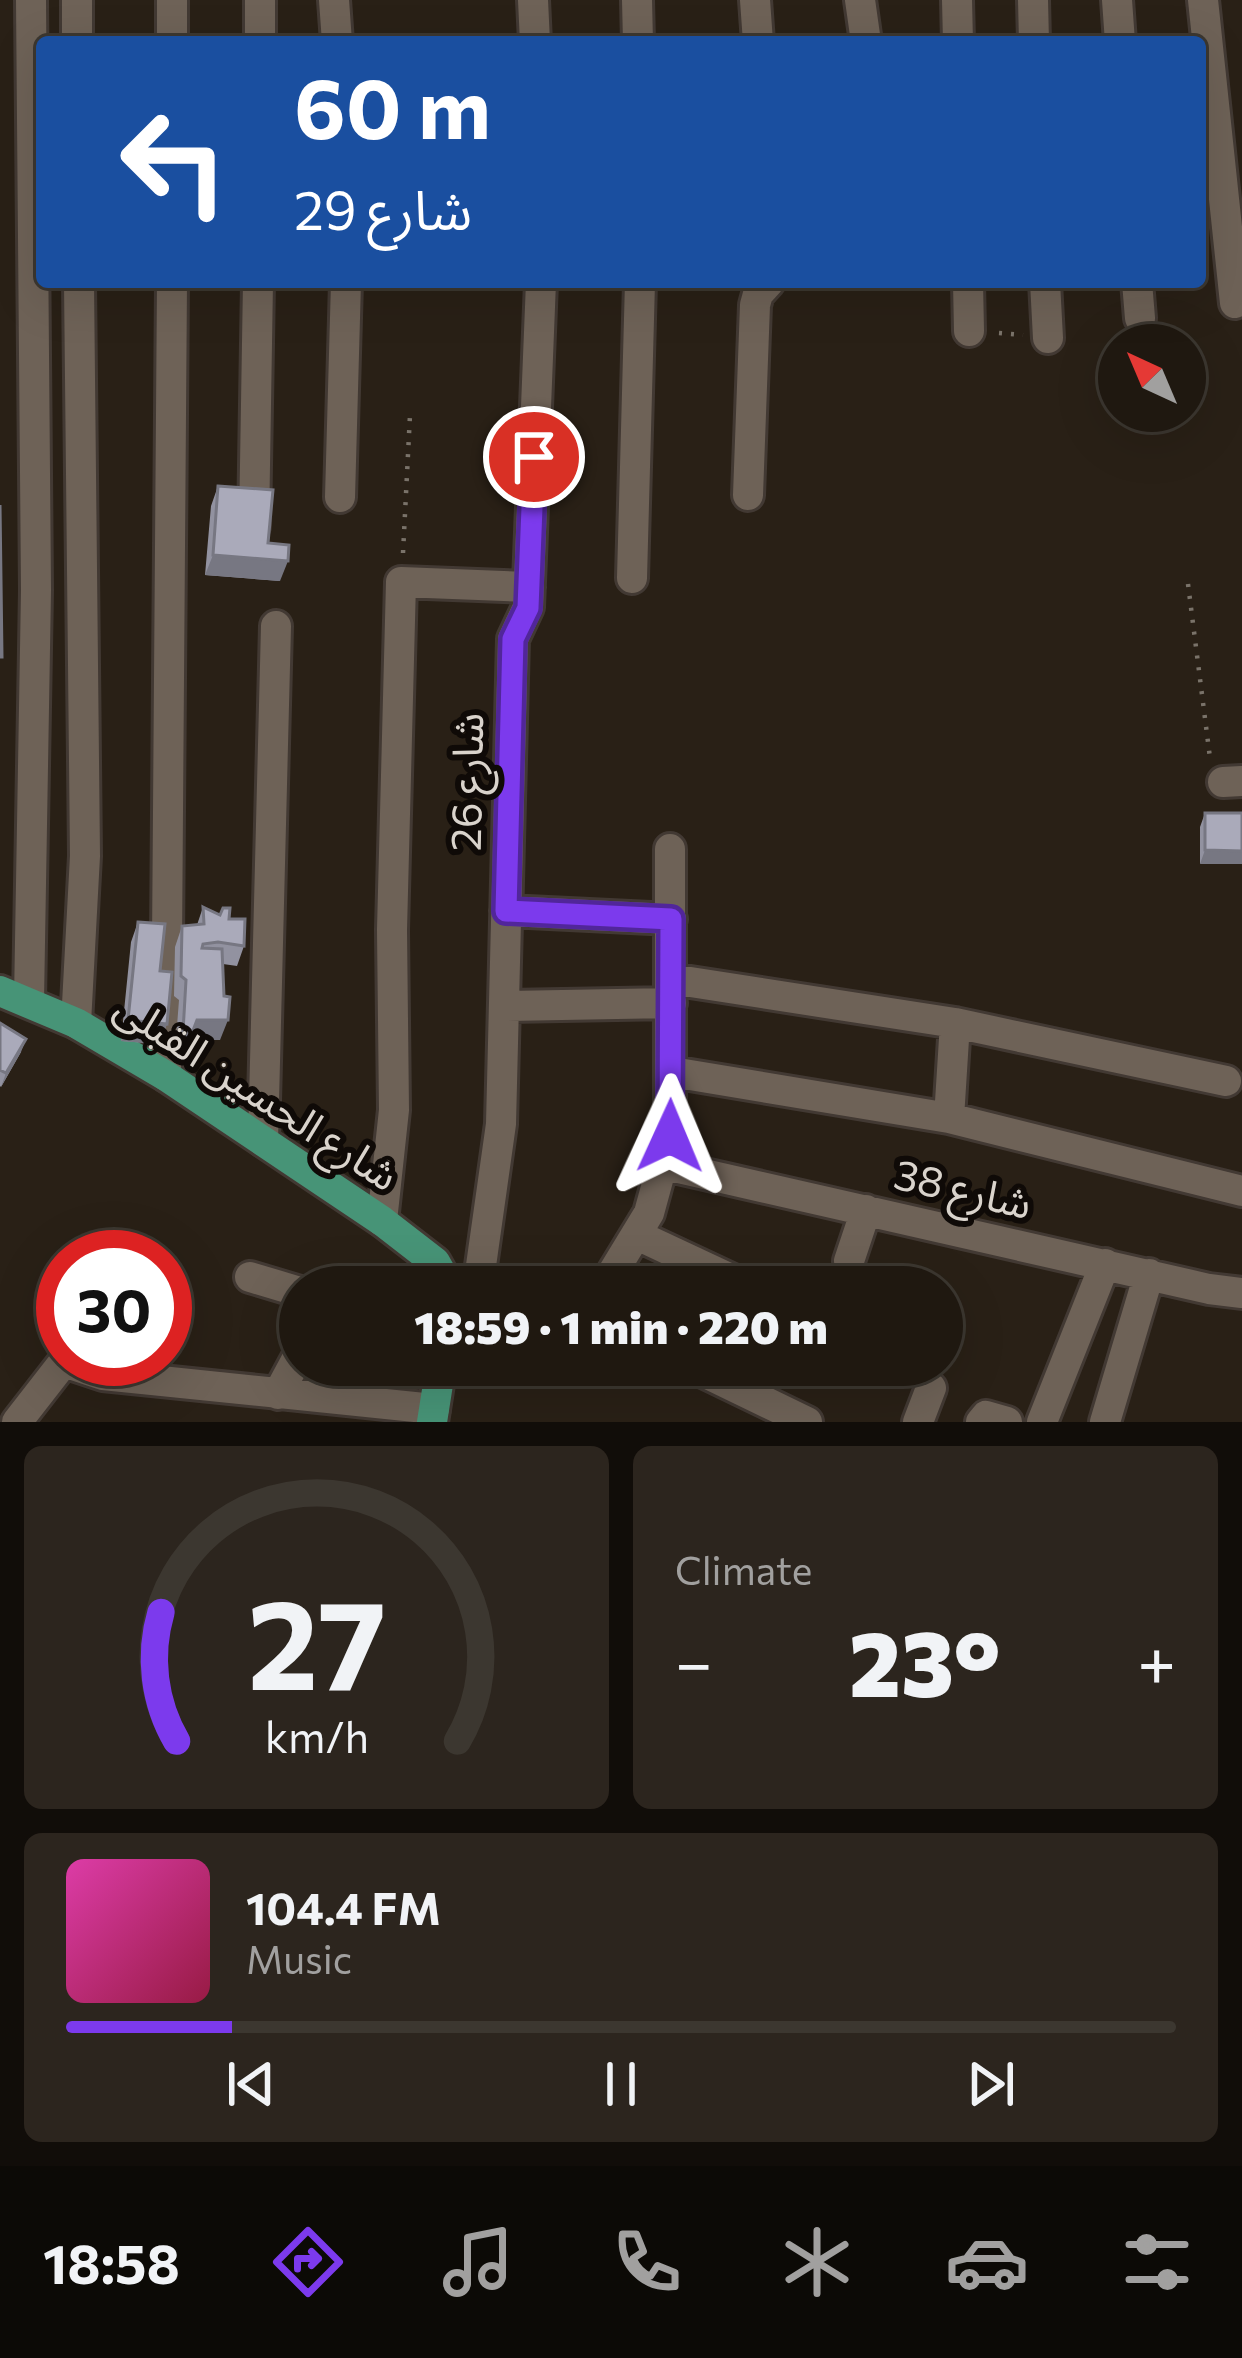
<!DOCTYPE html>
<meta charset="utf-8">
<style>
:root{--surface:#1f1810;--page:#2c251e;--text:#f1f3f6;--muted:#a1a09f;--line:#3c3730;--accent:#7c3aed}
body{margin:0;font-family:Commissioner,"Noto Sans Arabic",sans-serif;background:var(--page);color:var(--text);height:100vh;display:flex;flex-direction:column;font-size:45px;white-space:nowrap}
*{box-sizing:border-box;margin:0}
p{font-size:39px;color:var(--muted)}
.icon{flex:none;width:66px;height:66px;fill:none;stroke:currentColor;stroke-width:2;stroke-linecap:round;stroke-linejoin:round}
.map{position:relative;height:1422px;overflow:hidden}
.drawer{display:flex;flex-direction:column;gap:24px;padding:24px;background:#110d09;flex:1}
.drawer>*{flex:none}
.top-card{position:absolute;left:36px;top:36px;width:1170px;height:252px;border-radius:12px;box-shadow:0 12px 48px #0002,0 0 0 3px var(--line);background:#1a4fa0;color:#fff;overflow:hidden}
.needle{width:78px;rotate:316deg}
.tools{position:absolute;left:1098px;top:324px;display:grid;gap:24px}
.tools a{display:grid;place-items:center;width:108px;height:108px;border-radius:50%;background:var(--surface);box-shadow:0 12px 48px #0002,0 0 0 3px var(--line);font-size:60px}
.speed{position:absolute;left:36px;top:1230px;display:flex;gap:24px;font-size:60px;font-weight:700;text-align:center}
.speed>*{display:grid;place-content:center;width:156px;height:156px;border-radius:50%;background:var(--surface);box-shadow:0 12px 48px #0002,0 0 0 3px var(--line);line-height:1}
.speed .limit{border:18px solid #d22;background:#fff;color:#111}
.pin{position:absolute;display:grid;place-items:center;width:102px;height:102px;color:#fff;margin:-51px;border:6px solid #fff;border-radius:50%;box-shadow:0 3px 12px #0007}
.me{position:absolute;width:132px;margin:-66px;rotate:1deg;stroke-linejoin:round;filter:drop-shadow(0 0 9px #0008)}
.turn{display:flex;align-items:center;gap:42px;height:252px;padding:0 60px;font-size:54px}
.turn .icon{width:156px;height:156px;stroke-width:2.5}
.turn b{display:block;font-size:84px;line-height:102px}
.big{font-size:90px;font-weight:800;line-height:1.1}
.drawer .card{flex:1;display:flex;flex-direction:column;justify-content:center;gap:18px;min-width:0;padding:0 42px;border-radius:18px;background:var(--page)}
.drawer .dial{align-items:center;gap:0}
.dial svg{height:312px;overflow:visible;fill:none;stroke:var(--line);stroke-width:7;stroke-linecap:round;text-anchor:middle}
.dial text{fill:var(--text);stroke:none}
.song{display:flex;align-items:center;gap:36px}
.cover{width:144px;height:144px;border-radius:18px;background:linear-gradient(135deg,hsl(320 70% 55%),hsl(340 70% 35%))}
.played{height:12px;border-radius:6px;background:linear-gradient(90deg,var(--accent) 15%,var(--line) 15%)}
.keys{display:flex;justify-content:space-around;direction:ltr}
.heat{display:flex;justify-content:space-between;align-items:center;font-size:66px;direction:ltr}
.drawer .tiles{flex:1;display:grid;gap:24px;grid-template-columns:1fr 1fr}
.card:last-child{grid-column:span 2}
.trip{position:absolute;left:279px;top:1266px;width:684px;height:120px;border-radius:60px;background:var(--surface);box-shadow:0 12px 48px #0002,0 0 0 3px var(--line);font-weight:800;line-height:120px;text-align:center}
.dock{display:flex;height:192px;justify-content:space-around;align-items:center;background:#0c0a06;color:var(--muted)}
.dock .icon{width:84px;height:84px}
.dock .active{color:var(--accent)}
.dock b{font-size:54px;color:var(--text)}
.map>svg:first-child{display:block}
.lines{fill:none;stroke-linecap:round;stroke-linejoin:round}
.minor-casing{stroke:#423933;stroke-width:36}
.major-casing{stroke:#423933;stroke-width:36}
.path{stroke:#7a736a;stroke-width:4.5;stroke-dasharray:3 9;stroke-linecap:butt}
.minor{stroke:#6e6257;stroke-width:30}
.major{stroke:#479477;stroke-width:30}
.wall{fill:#9292a0}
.shaded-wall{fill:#777782}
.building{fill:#aaaaba;stroke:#777782;stroke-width:3}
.route-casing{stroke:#51269a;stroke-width:30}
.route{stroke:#7c3aed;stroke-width:21}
.labels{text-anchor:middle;stroke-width:12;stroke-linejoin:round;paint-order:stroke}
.street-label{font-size:42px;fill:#d9d3cc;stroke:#0f0a07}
</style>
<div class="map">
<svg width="1242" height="1422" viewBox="0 0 1242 1422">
<rect width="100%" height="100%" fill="#292016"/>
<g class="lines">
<defs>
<path id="minor" d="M77,0V42
M172,0V42
M334,0L337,42
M533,0L535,42
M637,0L638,42
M755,0L758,42
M860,0L866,42
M957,0L958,42
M1033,0L1034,42
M1117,0L1120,42
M1203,0L1235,303
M260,42V0
M968,282L969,331
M1045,282L1048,338
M1137,282L1140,318
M748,495L755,305L758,294L769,282
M340,497L346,282
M254,526L258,282
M632,578L640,282
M1223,782L1242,781
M506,911L671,919
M671,979L955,1023L1226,1081
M29,1001L36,590L31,0
M504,1006L671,1003
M76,1023L85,856L79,282
M672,1072L949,1118L1242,1191
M166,1076L172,282
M949,1118L955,1023
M263,1141L276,626
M665,1165L1209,1289L1242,1293
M382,1221L394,1110L392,930L401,582L529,587
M637,1235L748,1287
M849,1261L866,1210
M250,1277L300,1292
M478,1287L501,1124L513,639L528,607L541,282
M604,1287L649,1213L670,1136V849
M64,1362L103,1375L434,1409
M689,1365L807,1422
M278,1394L300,1353
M17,1422L66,1359
M918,1422L931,1388
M981,1422L986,1416L1007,1422
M1042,1422L1105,1264
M1105,1422L1149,1274"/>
<path id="major" d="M0,991L76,1023L166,1076L382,1221L435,1262L449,1287
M432,1422L441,1365"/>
</defs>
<use href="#minor" class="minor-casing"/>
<use href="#major" class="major-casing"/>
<path class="path" d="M999,333L1023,335
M403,553L410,415
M1188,584L1210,758"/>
<use href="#minor" class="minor"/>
<use href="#major" class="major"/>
</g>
<path class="wall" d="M218,486L268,543L280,581L205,575L211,506Z
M1205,813H1242L1200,864V827Z
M203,907L229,919L244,946L237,966L223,964L220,1040H189L184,1053L175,1052L179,1000L174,996L175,947L182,926L197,925Z
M138,922L160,971L167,1024L159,1044L121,1041L131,942Z
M0,1023L21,1052L1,1087L0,1086Z"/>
<path class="shaded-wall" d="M213,555L288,561L280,581L205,575Z
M1205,850L1242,851V864H1200Z
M128,1020L167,1024L159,1044L121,1041Z
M197,1020H228L220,1040H189L184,1053L175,1052L183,1032Z
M26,1039L21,1052L1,1087L6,1073Z"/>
<path class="building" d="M218,486L273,490L268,543L289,545L288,561L213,555Z
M0,505L2,657H0Z
M1205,813H1242V851L1205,850Z
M203,907L220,915L223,908H230L229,919H245L244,946L218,942L203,944L202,948L222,949L224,996L230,997L228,1020H197L192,1033L183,1032L186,980L181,976L182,926L204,924Z
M138,922L165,924L160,971L172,972L167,1024L128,1020Z
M0,1023L26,1039L6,1073L0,1070Z"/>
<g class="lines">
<defs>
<path id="route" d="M534,457L528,608L513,639L506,911L671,919L670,1136"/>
</defs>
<use href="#route" class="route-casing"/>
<use href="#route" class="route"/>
</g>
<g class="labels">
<g class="street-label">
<text transform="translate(467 782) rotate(-89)" y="15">شارع 26</text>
<text transform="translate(257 1091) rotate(33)" y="15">شارع الحسين القبلى</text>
<text transform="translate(963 1189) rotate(13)" y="15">شارع 38</text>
</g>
</g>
</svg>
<div class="tools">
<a><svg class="needle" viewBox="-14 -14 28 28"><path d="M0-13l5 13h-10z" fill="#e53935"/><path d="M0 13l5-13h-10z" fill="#a1a09f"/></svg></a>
</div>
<div class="speed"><div class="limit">30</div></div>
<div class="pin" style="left:534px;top:457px;background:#d93025"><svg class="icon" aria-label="arrive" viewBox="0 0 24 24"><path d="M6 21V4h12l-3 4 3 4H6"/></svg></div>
<svg class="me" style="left:670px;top:1136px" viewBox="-20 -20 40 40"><path d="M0-17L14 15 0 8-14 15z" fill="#7c3aed" stroke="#fff" stroke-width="4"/></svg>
<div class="trip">18:59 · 1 min · 220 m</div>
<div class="top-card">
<div class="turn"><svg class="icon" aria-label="left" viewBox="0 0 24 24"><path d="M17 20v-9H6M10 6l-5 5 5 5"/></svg><div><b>60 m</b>شارع 29</div></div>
</div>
</div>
<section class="drawer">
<div class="tiles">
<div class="card dial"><svg viewBox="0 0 100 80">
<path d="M14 69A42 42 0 1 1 86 69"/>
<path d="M14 69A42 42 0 0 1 10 36" stroke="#7c3aed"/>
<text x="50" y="56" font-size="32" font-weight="700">27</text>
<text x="50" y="72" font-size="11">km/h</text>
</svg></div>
<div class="card"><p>Climate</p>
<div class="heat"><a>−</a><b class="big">23°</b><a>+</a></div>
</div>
<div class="card">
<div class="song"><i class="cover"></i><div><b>104.4 FM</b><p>Music</p></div></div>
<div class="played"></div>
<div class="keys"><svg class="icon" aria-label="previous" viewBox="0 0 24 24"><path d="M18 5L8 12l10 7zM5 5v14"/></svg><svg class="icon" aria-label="pause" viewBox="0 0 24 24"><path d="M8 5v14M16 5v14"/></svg><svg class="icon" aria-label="next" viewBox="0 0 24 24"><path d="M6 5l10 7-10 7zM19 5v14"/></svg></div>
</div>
</div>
</section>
<nav class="dock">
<b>18:58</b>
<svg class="icon active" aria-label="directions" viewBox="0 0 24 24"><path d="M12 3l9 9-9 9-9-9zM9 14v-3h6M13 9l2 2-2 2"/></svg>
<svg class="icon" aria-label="music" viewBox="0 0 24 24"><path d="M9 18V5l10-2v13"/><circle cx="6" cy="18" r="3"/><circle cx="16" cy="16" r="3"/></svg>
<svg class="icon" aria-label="phone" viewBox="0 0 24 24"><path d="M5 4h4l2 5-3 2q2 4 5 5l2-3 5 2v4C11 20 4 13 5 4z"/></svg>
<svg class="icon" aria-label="climate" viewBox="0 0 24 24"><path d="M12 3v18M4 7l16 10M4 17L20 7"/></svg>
<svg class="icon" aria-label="car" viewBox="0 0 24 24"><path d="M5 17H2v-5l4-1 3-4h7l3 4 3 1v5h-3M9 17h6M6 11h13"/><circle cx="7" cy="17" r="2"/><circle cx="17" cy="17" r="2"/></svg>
<svg class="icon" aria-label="filters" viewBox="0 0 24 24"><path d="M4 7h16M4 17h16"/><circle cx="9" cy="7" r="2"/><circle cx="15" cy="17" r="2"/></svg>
</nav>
